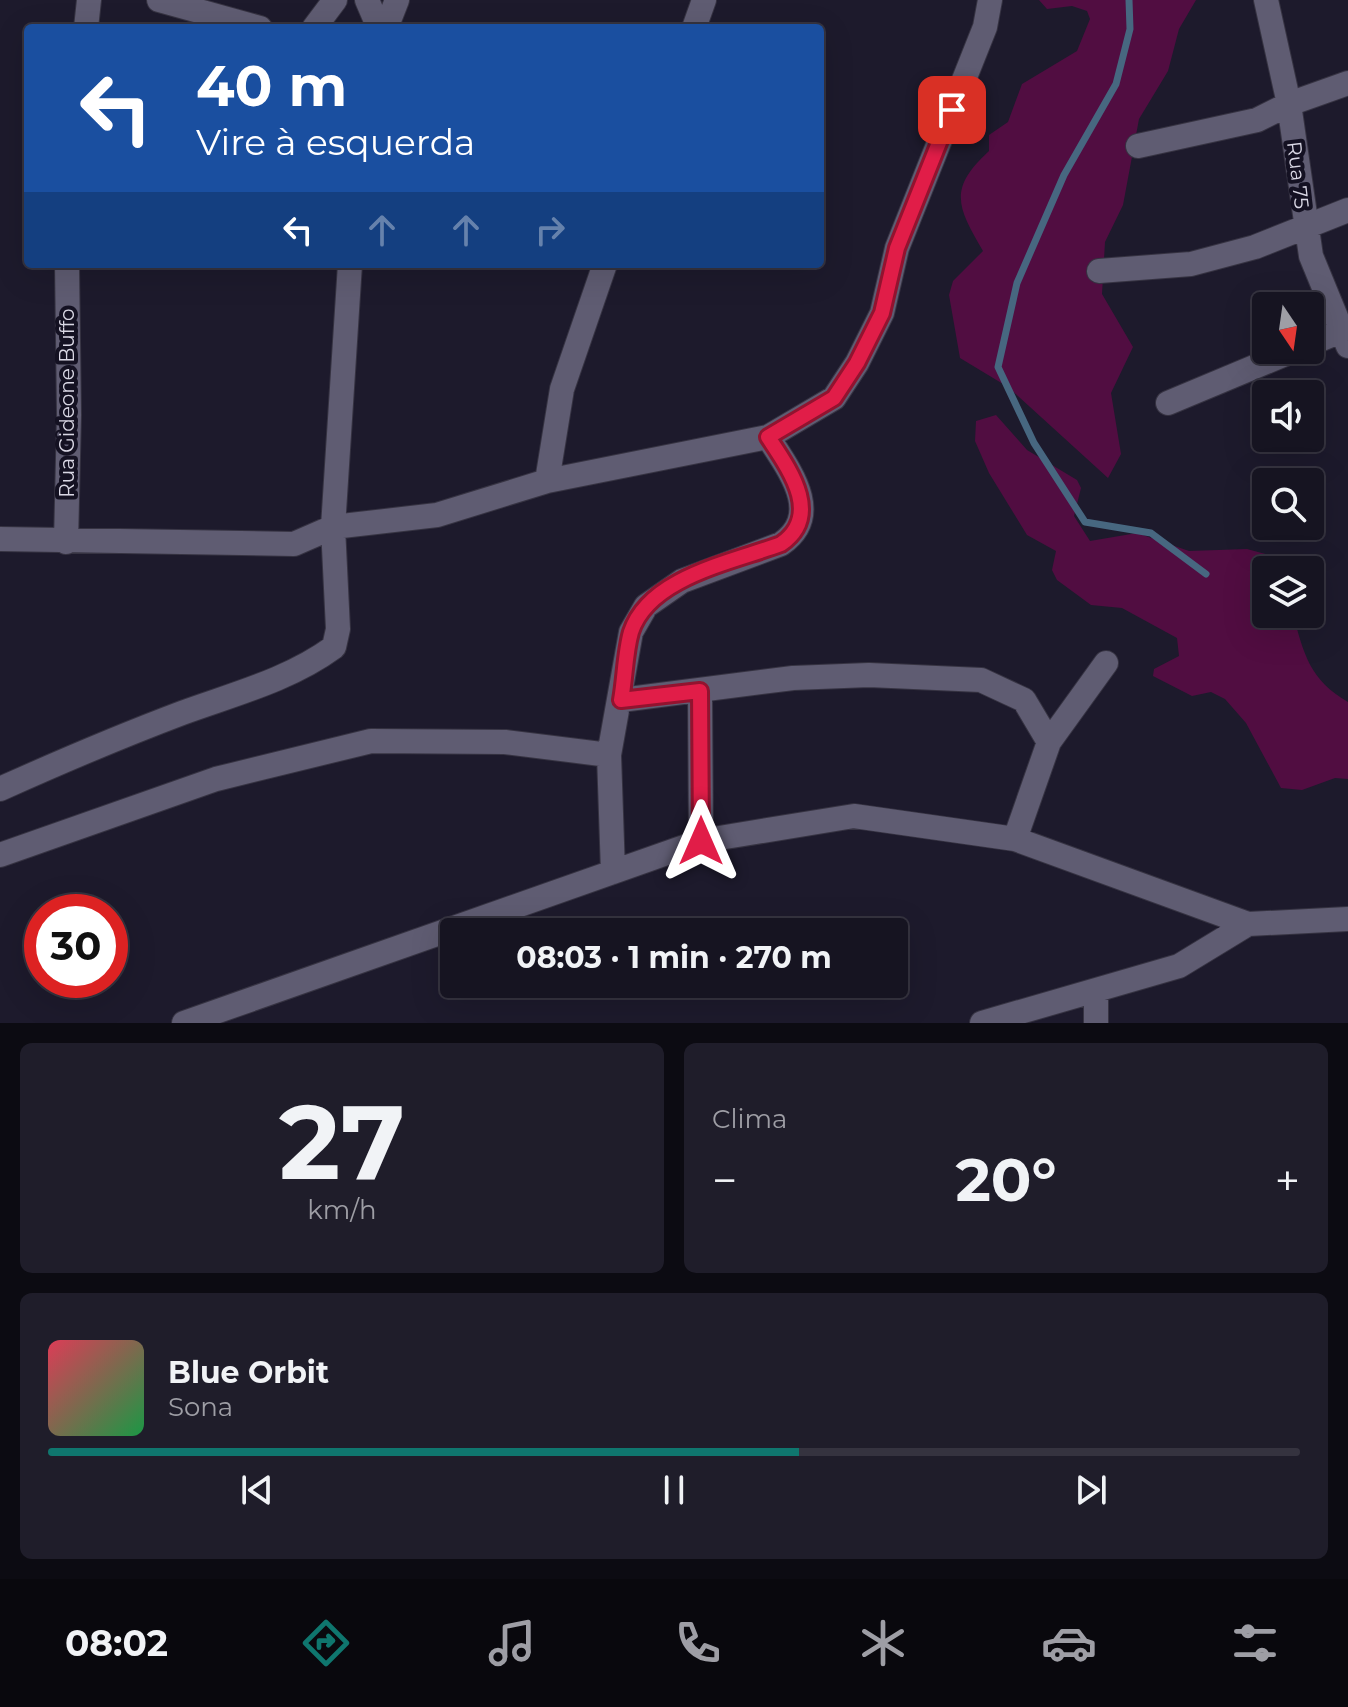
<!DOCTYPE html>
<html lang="pt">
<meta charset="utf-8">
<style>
:root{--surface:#161421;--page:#1f1d2a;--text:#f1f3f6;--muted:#9e9ea5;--line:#35333f;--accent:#0f766e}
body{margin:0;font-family:Montserrat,sans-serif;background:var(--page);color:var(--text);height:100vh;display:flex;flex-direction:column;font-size:30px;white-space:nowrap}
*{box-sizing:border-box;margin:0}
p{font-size:26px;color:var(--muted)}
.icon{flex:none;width:44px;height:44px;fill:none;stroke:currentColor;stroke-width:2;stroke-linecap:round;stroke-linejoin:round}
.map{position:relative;height:1023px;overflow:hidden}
.drawer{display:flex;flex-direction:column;gap:20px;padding:20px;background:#0c0b12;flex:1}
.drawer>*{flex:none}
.banner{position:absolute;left:24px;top:24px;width:800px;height:244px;border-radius:8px;box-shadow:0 8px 32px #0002,0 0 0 2px var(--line);background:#1a4fa0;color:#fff;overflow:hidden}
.needle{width:52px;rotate:167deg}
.buttons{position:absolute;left:1252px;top:292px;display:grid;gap:16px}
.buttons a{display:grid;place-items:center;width:72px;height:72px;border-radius:8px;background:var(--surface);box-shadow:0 8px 32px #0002,0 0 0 2px var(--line);font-size:40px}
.speed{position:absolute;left:24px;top:894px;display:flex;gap:16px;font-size:40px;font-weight:700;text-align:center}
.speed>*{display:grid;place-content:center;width:104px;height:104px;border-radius:50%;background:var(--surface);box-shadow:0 8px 32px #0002,0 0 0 2px var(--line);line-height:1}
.speed .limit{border:12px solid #d22;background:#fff;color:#111}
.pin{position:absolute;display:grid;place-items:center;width:68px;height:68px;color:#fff;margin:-34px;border-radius:16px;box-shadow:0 4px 12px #0006}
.me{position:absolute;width:88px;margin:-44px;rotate:0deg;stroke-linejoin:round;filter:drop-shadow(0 0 6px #0008)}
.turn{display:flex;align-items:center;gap:28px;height:168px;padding:0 40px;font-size:36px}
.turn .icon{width:104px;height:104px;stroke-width:2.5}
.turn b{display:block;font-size:56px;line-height:68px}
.lanes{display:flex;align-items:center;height:76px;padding:0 40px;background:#0003;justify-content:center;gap:40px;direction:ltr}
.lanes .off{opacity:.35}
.big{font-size:60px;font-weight:700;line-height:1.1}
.drawer .card{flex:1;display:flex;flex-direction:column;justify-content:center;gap:12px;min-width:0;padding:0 28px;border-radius:12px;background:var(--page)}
.drawer .dial{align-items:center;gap:0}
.dial b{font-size:104px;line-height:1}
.song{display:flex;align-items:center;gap:24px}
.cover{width:96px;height:96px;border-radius:12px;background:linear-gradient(135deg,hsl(350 70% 55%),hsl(140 70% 35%))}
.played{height:8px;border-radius:4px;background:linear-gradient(90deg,var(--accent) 60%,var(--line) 60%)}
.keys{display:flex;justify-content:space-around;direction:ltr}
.heat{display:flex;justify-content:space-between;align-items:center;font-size:44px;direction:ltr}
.drawer .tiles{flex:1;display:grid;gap:20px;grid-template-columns:1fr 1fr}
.card:last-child{grid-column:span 2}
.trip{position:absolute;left:440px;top:918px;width:468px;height:80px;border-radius:8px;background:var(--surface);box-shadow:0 8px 32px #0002,0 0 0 2px var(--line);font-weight:700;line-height:80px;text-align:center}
.dock{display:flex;height:128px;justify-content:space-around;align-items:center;background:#09080d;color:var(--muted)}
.dock .icon{width:56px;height:56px}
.dock .selected{color:var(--accent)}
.dock b{font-size:36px;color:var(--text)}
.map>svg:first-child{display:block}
.green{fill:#510d41}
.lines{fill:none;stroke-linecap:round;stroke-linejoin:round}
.stream{stroke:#476780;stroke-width:7}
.street-casing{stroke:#363342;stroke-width:26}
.street{stroke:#5f5c72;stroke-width:24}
.route-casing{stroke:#92132f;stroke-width:20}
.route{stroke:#e11d48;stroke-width:14}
.labels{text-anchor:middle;stroke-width:8;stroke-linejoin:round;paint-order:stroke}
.street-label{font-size:20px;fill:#d9d7e4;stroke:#141122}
</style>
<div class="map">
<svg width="1348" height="1023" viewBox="0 0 1348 1023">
<rect width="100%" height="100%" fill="#1d1a2c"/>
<path class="green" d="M1039,0H1196L1179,29L1168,71L1139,119L1123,205L1105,242L1102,294L1133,347L1111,393L1121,454L1108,478L1008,387L960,358L949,295L953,281L983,251C957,206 948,189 989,151V135L1008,122L1022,84L1077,51L1090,19L1087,11L1072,6L1047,9Z
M996,415L1027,450L1077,480L1081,488L1074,516L1090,541L1137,533L1189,551L1247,549L1269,555L1279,570H1266V614H1293C1304,655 1310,680 1348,702V779L1335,778L1302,790L1281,788L1246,723L1225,699L1211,692L1192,696L1153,676L1154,669L1179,656L1177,638L1122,608L1091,605L1057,580L1052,570L1056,551L1027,535L989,473L975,441L976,421Z"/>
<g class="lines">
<path class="stream" d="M1129,0L1130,29L1116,84L1064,175L1017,283L998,367L1034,443L1085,522L1151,533L1206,574"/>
<defs>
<path id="street" d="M159,0L260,28
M367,0L379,28
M1266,0L1289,104L1311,256L1348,346
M86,28L89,0
M314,28L335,0
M386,28L397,0
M694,28L704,0
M1138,146L1257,120L1289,104L1348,83
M1099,271L1191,264L1255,247L1348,210
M1310,344L1341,331
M1168,403L1295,350
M547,481L562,389L605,264
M0,539L294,544L333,527L437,515L547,481L768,437L834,398L857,363L882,313L897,248L985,27L990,0
M66,542L69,415L67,264
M700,691L701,841
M621,700L793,678L869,675L981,680L1024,700L1049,742L1015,839
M1049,742L1106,663
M0,789C60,762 121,736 182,713C234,694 289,680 334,647L338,629L333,527L350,264
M0,855L216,779L371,741L505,742L609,755
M613,872L609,755L631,632L646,606L682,581L781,544C824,514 789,470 768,437
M1096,992V1023
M184,1023L701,841L854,816L1015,839L1248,924L1348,919
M982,1023L1179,966L1248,924"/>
</defs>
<use href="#street" class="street-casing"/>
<use href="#street" class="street"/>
</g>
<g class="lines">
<defs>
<path id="route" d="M701,841L700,691L621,700C625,678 625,653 631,632C649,577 733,562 781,544C823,515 789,469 768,437L834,398L857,363L882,313L897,248L952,110"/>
</defs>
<use href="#route" class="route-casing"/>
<use href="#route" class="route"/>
</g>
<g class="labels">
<g class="street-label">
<text transform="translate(1298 175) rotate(83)" y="7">Rua 75</text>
<text transform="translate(67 403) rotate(-90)" y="7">Rua Gideone Buffo</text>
</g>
</g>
</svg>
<div class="buttons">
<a><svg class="needle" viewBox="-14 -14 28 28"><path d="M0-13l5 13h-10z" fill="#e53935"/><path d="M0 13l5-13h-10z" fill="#9e9ea5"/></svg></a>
<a><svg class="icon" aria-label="sound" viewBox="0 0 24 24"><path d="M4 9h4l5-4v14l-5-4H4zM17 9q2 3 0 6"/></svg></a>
<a><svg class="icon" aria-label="search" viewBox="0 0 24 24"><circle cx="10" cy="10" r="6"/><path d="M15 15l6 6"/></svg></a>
<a><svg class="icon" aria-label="layers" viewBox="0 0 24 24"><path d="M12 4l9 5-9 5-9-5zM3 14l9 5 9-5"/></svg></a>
</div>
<div class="speed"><div class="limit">30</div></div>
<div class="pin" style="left:952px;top:110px;background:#d93025"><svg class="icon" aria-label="arrive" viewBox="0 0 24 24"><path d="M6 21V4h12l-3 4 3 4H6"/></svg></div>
<svg class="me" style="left:701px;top:841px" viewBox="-20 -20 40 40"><path d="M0-17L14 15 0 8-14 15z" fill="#e11d48" stroke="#fff" stroke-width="4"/></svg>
<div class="trip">08:03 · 1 min · 270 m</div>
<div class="banner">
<div class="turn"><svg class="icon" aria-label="left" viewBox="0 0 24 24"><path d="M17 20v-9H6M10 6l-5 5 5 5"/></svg><div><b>40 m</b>Vire à esquerda</div></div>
<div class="lanes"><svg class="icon" aria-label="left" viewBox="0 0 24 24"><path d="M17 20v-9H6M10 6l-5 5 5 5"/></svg><svg class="icon off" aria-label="ahead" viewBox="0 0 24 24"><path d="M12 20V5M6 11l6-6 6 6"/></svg><svg class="icon off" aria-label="ahead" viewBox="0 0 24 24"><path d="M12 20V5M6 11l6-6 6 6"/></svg><svg class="icon off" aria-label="right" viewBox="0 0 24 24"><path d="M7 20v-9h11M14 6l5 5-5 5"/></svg></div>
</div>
</div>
<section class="drawer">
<div class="tiles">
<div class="card dial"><b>27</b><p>km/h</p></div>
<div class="card"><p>Clima</p>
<div class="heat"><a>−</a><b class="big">20°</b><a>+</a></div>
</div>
<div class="card">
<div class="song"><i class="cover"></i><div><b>Blue Orbit</b><p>Sona</p></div></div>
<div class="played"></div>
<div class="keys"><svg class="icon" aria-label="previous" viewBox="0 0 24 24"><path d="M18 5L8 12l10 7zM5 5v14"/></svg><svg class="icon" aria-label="pause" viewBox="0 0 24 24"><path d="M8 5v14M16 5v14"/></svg><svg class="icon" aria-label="next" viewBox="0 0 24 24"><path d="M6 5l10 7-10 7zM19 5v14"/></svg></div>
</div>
</div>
</section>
<nav class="dock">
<b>08:02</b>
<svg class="icon selected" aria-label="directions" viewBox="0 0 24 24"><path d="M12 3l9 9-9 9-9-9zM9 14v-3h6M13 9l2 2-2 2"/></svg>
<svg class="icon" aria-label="music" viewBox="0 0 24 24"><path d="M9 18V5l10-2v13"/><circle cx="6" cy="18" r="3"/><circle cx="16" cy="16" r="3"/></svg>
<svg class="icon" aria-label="phone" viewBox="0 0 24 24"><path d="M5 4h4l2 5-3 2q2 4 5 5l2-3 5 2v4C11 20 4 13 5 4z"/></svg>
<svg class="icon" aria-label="climate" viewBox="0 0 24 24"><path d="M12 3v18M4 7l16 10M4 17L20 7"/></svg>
<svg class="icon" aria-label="car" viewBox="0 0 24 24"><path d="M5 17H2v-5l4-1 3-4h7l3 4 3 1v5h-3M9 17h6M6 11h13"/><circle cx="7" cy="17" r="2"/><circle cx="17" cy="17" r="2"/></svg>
<svg class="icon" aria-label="filters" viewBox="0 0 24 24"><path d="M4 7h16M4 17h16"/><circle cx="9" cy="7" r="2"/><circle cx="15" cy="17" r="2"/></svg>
</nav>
